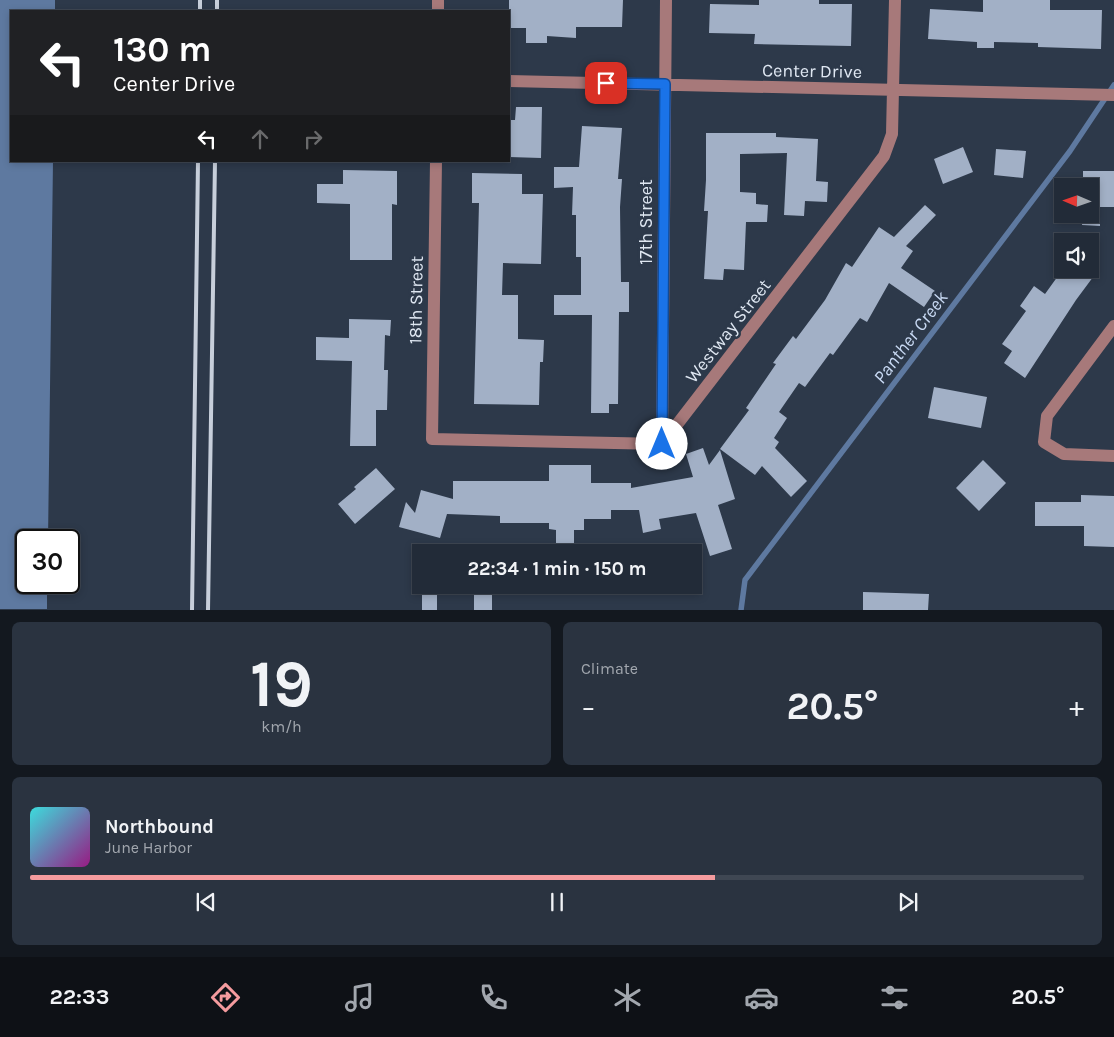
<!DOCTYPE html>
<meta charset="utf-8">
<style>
:root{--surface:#222b38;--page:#2a3340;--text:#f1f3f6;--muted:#a2a7ae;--line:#3f4753;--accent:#f59b9e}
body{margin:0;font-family:Karla,sans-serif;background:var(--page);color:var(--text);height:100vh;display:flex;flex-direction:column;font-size:19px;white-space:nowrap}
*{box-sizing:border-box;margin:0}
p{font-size:16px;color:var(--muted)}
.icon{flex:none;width:28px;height:28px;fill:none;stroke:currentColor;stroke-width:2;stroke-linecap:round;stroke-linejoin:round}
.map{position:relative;height:610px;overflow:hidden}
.drawer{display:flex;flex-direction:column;gap:12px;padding:12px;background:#13181f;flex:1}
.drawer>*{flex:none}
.top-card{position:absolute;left:10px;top:10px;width:500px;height:152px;border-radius:0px;box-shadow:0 2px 8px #0003,0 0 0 1px var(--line);background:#202124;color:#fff;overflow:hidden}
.needle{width:32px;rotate:272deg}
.controls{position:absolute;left:1054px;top:178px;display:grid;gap:10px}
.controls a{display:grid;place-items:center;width:45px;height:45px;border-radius:0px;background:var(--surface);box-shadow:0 2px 8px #0003,0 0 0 1px var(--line);font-size:25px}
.speed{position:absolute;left:15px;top:529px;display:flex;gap:10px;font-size:25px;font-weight:700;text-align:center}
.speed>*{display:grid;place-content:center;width:65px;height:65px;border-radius:50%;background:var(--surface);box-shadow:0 2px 8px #0003,0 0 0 1px var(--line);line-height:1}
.speed .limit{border:2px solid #111;border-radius:8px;background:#fff;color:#111}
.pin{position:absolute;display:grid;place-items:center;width:42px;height:42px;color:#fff;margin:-21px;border-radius:10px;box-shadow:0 2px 8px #0006}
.me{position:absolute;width:55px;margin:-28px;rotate:0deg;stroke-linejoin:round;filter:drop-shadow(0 0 4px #0008)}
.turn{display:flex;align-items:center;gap:18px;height:105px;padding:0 20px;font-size:22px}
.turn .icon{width:65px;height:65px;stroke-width:2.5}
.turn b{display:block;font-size:35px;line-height:42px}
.lanes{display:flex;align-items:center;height:48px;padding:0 20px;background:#0003;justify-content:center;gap:25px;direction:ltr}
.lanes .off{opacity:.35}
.big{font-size:38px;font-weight:700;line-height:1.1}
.drawer .card{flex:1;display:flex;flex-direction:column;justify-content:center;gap:8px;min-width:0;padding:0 18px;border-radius:8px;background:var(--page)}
.drawer .dial{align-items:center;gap:0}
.dial b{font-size:65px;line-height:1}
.song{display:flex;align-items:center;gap:15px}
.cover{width:60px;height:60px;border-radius:8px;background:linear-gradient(135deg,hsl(180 70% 55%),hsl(310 70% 35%))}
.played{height:5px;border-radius:2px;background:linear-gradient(90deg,var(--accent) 65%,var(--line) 65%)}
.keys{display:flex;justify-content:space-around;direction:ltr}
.heat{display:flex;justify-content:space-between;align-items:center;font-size:28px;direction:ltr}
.drawer .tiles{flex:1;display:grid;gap:12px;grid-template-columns:1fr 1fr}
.card:last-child{grid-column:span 2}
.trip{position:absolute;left:412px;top:544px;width:290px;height:50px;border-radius:0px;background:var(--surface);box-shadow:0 2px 8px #0003,0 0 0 1px var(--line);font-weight:700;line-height:50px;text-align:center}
.tabs{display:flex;height:80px;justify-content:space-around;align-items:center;background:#0e1116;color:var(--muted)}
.tabs .icon{width:35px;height:35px}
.tabs .active{color:var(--accent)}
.tabs b{font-size:22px;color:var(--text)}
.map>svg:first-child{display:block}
.water{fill:#5e79a0}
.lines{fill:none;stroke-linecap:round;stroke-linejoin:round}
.stream{stroke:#5e79a0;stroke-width:5.5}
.building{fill:#a2b0c6}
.minor{stroke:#a7797a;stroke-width:12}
.rail{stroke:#c7cfdb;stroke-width:4}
.route-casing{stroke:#114b97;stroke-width:12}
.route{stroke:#1a73e8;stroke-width:9}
.labels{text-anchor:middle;stroke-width:5;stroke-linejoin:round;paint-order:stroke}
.street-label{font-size:18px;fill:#dfe7f2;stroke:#2d394a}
.water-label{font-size:19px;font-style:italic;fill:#c8d9f3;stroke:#2d394a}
</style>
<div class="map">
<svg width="1114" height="610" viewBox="0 0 1114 610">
<rect width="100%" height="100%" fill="#2d394a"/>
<path class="water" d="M0,0H55V11H11V161H53L48,540H26V582L47,583V609H0Z"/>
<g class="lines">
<path class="stream" d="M741,610L745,580L1070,151L1114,85"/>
</g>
<path class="building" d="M509,0H623L622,27H576V38L547,36V43H526V28H509Z
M759,0H819V4H852L851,46L754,44L755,34L709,33L710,4L759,5Z
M983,0H1050V10H1102L1101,49L1038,47V43L994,42V48H977V42L928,39L930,9L983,12Z
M516,107H542L541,158L509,157V120H515Z
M582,126L622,128L618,179H622L620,207L621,282H629V312H619L618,404H609V413H591L592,315H554V295H581V257H576V215H572L573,187L554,188V167H579Z
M706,133H776V137L818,139L816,181L828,182L827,202L805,201L804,216L784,215L787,153L740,154V192L756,193V204L768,205L767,222H746L744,270L724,269L723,280L704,279L708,211H704L706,180Z
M963,147L973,172L943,184L934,159Z
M996,149L1026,151L1023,178L994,175Z
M343,170L397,171V205L392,204V260H350V204L317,203V184H343Z
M1083,171H1114V207H1100V226L1082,225L1083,214H1090V186H1083Z
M472,173L522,174V194H543L541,264L503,263L502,295H518V339L544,340L543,362H540L539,405L474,404L479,203H472Z
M925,205L936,215L906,246L913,251L901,268L935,291L924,307L889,283L867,322L860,318L833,355L830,353L805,387L799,383L779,412L787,418L774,438L779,442L775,448L807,481L791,497L762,466L755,475L720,449L749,410L746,408L776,364L773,363L793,336L796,339L825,300L846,263L852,267L879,227L894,237Z
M1063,269H1099L1076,300L1025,378L1004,363L1012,351L1002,344L1026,311L1020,306L1034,286L1045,294Z
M349,319L391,320L390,336L385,335L384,370H388L387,410H376V446H350L352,361L316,360V337L349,338Z
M934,387L987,397L981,428L928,418Z
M703,448L709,465L720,450L735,499L718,505L732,549L710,556L696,513L659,519L661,529L643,533L639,510H611V519H584V530H574V552H556V530L549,529V523H500V516L447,514L440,538L399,527L406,502L415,513L421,490L453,499V481H549V465H591V483H631V488L693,477L686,454Z
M983,460L1006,483L979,511L956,488Z
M376,468L395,489L355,524L338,504L356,489L354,487Z
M1081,495L1114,496V547L1084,546V526H1035V502H1081Z
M474,585H492V610H474Z
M422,590H437V610H422Z
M863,592L929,594L928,610H863Z"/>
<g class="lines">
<path class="minor" d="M438,11V0
M509,81L1114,95
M436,161L432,439L662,444L884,156L892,134L895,0
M1114,326L1047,416L1044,442L1064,454L1114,456
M662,444L666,0"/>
<path class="rail" d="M200,11V0
M217,11V0
M192,610L198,161
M208,610L215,161"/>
</g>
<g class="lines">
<defs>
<path id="route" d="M606,83L665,84L662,444"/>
</defs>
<use href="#route" class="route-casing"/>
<use href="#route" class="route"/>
</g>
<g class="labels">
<g class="street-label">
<text transform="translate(812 71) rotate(1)" y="6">Center Drive</text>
<text transform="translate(646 222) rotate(-90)" y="6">17th Street</text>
<text transform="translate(416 300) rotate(-89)" y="6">18th Street</text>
<text transform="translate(728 331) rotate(-52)" y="6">Westway Street</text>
</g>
<g class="water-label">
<text transform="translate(910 337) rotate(-53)" y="7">Panther Creek</text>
</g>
</g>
</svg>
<div class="controls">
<a><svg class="needle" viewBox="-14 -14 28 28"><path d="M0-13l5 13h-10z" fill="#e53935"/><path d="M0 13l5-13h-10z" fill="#a2a7ae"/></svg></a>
<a><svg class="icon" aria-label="sound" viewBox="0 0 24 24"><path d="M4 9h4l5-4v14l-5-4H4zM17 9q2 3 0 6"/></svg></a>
</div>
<div class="speed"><div class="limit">30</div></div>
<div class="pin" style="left:606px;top:83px;background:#d93025"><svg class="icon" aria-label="arrive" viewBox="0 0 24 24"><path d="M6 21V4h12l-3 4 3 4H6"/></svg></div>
<svg class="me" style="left:662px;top:444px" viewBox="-20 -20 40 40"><circle r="19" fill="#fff"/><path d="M0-13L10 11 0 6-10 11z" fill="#1a73e8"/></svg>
<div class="trip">22:34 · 1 min · 150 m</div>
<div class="top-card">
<div class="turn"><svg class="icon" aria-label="left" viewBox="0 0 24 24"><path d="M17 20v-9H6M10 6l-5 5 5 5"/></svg><div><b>130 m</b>Center Drive</div></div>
<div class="lanes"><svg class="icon" aria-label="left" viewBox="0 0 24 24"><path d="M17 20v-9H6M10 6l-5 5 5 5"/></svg><svg class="icon off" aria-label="ahead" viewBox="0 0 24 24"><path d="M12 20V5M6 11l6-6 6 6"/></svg><svg class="icon off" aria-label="right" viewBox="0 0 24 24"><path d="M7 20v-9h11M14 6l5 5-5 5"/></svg></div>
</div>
</div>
<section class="drawer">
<div class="tiles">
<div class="card dial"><b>19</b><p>km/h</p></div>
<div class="card"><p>Climate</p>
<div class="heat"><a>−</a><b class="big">20.5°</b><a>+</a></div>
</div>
<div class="card">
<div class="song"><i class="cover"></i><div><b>Northbound</b><p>June Harbor</p></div></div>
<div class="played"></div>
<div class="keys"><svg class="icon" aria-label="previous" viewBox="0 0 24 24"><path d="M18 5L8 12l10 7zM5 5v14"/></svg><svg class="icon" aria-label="pause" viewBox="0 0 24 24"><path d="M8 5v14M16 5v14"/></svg><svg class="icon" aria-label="next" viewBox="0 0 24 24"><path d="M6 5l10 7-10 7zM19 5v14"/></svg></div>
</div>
</div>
</section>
<nav class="tabs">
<b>22:33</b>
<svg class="icon active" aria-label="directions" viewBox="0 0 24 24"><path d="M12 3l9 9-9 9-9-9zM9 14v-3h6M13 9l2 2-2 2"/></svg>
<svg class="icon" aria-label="music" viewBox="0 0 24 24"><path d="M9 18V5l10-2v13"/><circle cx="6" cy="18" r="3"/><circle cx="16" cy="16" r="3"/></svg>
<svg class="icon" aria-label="phone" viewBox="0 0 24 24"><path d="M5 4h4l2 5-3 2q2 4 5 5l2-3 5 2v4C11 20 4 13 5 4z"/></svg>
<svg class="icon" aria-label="climate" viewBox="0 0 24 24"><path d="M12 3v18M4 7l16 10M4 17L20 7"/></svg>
<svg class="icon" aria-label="car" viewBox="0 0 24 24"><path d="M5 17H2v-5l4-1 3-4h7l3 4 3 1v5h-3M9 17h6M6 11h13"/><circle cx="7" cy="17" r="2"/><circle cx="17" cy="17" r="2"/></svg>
<svg class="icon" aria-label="filters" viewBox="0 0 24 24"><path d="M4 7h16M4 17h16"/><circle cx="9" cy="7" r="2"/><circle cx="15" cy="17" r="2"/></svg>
<b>20.5°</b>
</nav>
